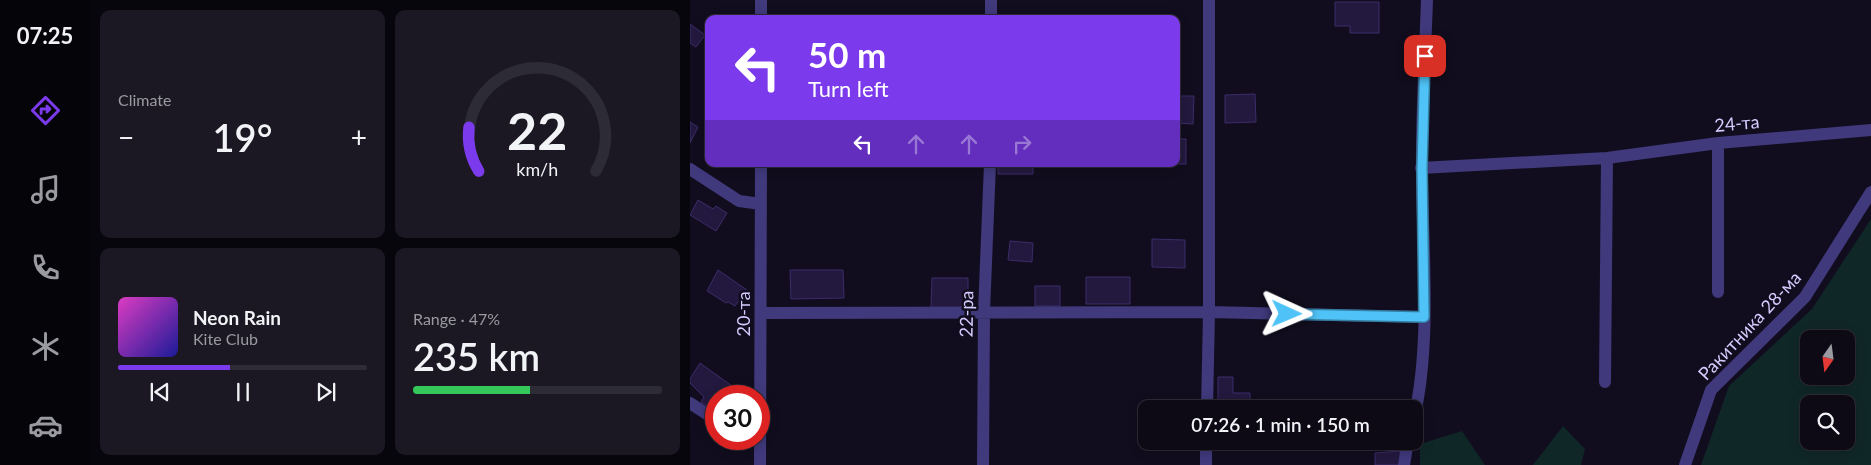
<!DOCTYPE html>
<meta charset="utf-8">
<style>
:root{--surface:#0d0a16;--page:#1b1823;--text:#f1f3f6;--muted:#9a9aa1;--line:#2d2b35;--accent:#7c3aed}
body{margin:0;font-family:Lato,sans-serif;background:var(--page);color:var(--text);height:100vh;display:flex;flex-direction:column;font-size:19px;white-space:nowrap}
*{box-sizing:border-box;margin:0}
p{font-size:16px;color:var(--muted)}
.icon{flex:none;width:28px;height:28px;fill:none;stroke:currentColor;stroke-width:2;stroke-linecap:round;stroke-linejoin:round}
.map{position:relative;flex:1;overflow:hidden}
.details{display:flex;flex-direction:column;gap:10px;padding:10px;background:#07060c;width:600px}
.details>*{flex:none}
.hud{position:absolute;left:15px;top:15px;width:475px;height:152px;border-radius:10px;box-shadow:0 2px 12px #0003,0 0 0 1px var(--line);background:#7c3aed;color:#fff;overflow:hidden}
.needle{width:32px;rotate:194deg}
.tools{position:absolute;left:1110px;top:330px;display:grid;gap:10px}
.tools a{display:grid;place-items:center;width:55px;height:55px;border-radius:10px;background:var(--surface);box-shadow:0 2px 12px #0003,0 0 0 1px var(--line);font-size:25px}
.speed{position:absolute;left:15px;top:385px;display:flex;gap:10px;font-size:25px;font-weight:700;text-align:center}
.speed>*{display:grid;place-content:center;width:65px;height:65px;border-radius:50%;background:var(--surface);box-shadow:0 2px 12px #0003,0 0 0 1px var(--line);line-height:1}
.speed .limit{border:8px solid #d22;background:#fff;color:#111}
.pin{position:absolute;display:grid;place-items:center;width:42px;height:42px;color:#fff;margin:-21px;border-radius:10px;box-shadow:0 2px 8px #0006}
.me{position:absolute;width:55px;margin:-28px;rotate:91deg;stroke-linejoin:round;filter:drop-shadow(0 0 4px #0008)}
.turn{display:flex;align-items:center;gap:18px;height:105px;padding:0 20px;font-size:22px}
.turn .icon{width:65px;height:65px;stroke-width:2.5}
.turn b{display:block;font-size:35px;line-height:42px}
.lanes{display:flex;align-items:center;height:48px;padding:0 20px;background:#0003;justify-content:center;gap:25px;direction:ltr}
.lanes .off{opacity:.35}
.big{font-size:38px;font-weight:600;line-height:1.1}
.details .card{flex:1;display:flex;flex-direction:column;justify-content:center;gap:8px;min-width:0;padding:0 18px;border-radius:10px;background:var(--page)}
.details .dial{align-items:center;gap:0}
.dial svg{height:130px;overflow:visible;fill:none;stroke:var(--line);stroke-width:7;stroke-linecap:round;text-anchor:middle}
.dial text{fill:var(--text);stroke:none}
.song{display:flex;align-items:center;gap:15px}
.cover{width:60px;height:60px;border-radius:8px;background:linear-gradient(135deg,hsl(310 70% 55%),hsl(240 70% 35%))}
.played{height:5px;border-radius:2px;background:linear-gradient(90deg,var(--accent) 45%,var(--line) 45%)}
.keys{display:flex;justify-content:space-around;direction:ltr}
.heat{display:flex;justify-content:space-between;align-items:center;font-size:28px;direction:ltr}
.charge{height:8px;border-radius:4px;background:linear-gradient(90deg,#34c759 47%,var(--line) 0)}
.details .tiles{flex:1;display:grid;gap:10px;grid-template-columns:repeat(2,1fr)}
.trip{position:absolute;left:448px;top:400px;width:285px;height:50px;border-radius:10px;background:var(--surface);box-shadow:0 2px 12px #0003,0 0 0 1px var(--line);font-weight:600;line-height:50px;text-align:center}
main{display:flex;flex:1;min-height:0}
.dock{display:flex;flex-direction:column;width:90px;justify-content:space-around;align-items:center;background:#050409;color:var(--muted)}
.dock .icon{width:35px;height:35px}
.dock .on{color:var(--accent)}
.dock b{font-size:22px;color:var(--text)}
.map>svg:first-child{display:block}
.green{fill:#102728;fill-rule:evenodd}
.building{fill:#23193e;stroke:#3c2c6a}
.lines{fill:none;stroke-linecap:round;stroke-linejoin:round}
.street{stroke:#40397c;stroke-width:12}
.route-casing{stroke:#337fa1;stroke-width:12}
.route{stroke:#4fc3f7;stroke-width:9}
.labels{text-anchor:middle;stroke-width:5;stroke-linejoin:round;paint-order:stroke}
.street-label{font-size:18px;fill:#d4cbfe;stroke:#110d1e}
</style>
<main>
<nav class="dock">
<b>07:25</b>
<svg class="icon on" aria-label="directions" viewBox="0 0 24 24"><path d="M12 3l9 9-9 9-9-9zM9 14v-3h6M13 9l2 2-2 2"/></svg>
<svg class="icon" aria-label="music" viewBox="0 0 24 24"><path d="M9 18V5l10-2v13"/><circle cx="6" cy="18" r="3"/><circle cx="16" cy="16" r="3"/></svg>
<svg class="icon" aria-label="phone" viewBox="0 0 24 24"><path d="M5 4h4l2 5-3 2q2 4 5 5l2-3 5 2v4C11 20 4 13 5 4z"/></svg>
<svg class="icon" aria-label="climate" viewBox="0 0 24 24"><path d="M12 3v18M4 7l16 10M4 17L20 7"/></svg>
<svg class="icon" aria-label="car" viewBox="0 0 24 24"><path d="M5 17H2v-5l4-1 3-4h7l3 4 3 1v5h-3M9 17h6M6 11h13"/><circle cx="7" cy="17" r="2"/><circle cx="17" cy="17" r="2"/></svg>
</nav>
<section class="details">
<div class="tiles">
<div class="card"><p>Climate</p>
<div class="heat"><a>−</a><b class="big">19°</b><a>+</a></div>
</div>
<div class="card dial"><svg viewBox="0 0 100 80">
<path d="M14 69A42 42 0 1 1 86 69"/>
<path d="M14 69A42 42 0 0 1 8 42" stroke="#7c3aed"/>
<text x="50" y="56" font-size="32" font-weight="700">22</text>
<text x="50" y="72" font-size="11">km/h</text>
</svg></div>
<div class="card">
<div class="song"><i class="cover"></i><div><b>Neon Rain</b><p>Kite Club</p></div></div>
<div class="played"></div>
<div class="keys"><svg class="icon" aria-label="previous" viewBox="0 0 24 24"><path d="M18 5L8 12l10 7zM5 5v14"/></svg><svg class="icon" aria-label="pause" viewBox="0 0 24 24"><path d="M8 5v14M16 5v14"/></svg><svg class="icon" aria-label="next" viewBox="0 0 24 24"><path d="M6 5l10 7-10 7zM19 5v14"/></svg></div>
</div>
<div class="card"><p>Range · 47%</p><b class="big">235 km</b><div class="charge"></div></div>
</div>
</section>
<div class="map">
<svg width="1181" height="465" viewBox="0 0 1181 465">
<rect width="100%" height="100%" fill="#110d1e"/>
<path class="green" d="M1181,219V465H1011L1039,386L1122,309ZM1119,339H1156V376H1119ZM1119,404H1156V441H1119Z
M873,426L895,449L891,465H843Z
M772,431L795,465H730V444Z"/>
<path class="building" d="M645,2H689V33H660V26H645Z
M0,24L15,35L6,47L0,43Z
M565,94L566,122L535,123V95Z
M486,96H504L503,124L486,123Z
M0,122L8,127L0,143Z
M486,139H496V164H462H486Z
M308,164H343V174H308Z
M8,200L23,209L26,206L37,213L26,231L0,215Z
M462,239L495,240V268L462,267Z
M320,241L343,243L342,262L318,260Z
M28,270L57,290L45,306L38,302L36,303L17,291Z
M100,270H153L154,298L101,299Z
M396,277H440V304H396Z
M242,278H278V309L241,308Z
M345,286H370V306H345Z
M10,363L42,386L35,396H26L25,411L11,402L14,397L0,383V379Z
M528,377H543V393H560V409H528Z
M710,451L711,465H685V453Z"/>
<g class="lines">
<path class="street" d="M71,0V19
M301,19V0
M731,168L917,158L1028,143L1181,130
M0,169L49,201L71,204
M1028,292V143
M71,313L519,312L734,317
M915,382L917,158
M0,403L26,420
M517,409L519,312V0
M724,418C741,346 733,253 732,179C731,119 735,59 737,0
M70,465L71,164
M293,465L294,312L300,164
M516,465V441
M714,465L718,441
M995,465L1021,390L1115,297L1181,192"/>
</g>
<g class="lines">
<defs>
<path id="route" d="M597,314L734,317L732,168L735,56"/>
</defs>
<use href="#route" class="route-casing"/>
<use href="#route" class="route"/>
</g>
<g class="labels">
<g class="street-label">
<text transform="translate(1047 124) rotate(-5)" y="6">24-та</text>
<text transform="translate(54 314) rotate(-90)" y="6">20-та</text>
<text transform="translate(277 314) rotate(-89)" y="6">22-ра</text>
<text transform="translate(1060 326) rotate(-47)" y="6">Ракитника 28-ма</text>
</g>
</g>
</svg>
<div class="tools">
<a><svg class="needle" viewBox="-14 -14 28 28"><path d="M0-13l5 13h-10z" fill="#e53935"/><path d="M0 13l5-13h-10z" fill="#9a9aa1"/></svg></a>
<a><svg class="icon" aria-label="search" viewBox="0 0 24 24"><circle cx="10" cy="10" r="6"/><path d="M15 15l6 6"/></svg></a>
</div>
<div class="speed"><div class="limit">30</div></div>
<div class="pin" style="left:735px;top:56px;background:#d93025"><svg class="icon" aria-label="arrive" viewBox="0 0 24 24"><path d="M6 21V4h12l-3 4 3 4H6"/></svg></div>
<svg class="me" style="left:597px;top:314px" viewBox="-20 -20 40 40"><path d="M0-17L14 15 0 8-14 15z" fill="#4fc3f7" stroke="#fff" stroke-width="4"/></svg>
<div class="trip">07:26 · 1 min · 150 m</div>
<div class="hud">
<div class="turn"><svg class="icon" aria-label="left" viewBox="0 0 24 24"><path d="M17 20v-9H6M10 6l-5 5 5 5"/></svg><div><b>50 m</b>Turn left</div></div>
<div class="lanes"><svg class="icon" aria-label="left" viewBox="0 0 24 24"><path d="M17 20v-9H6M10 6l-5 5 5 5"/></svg><svg class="icon off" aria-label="ahead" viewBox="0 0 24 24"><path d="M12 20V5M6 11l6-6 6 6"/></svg><svg class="icon off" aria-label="ahead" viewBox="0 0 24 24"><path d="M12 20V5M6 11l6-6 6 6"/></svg><svg class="icon off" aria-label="right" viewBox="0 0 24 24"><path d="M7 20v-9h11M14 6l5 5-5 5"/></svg></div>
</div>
</div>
</main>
